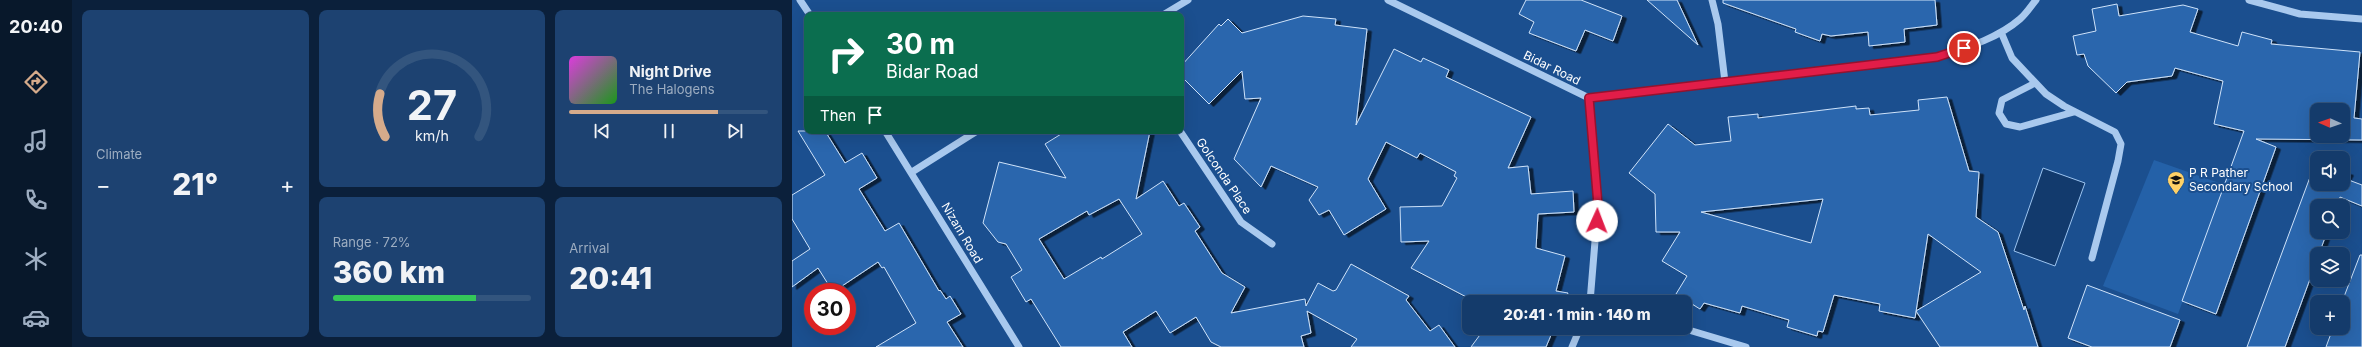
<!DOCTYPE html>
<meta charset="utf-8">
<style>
:root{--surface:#143b6b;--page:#1d4271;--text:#f1f3f6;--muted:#9dadc1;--line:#33557e;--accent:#d6ab8b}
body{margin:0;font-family:Inter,sans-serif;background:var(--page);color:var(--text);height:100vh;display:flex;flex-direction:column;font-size:15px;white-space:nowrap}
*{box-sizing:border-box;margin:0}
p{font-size:13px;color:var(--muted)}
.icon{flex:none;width:22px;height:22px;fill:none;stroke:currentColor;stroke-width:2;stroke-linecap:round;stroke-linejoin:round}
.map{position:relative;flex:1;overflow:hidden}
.side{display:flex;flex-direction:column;gap:10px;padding:10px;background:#0b203b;width:720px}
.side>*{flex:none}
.hud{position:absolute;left:12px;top:12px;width:380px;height:122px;border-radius:8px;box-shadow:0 4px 16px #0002,0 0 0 1px var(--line);background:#0b6e4f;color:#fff;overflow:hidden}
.needle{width:26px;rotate:272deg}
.tools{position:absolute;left:1518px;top:103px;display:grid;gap:8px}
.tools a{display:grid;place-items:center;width:40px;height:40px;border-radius:8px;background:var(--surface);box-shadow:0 4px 16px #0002,0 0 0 1px var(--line);font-size:20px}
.speed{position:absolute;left:12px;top:283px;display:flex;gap:8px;font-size:20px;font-weight:700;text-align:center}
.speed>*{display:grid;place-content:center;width:52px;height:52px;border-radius:50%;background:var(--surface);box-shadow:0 4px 16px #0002,0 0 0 1px var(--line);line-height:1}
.speed .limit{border:6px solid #d22;background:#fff;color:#111}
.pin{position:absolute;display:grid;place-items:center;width:34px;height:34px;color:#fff;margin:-17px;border:2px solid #fff;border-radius:50%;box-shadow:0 1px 4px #0007}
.me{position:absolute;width:44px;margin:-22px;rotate:2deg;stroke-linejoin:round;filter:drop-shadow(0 0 3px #0008)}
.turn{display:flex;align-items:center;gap:14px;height:84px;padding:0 16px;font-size:18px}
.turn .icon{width:52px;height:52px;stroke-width:2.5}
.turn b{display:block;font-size:28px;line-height:34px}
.then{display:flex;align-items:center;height:38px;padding:0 16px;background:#0003;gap:8px;font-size:15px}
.big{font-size:30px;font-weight:800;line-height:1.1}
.side .tile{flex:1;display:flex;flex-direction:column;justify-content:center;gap:6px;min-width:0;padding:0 14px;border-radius:8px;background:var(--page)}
.side .dial{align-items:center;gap:0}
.dial svg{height:104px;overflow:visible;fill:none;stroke:var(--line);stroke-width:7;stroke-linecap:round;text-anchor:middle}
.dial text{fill:var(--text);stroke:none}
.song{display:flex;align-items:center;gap:12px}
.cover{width:48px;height:48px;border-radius:6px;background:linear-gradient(135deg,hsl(300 70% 55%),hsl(120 70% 35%))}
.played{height:4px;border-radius:2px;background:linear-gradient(90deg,var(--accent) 75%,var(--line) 75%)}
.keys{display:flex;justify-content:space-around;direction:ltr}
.heat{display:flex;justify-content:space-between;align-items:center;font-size:22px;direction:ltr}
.charge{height:6px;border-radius:3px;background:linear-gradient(90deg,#34c759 72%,var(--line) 0)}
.side .tiles{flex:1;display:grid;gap:10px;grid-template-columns:repeat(3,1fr)}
.tile:first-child{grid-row:span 2}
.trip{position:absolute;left:670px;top:295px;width:230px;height:40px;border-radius:8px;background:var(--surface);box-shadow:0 4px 16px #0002,0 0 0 1px var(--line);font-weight:800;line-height:40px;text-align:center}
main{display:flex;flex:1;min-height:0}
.menu{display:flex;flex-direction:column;width:72px;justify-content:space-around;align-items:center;background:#08182b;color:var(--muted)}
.menu .icon{width:28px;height:28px}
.menu .on{color:var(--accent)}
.menu b{font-size:18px;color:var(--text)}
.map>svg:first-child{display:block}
.green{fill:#2461a8}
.water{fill:#123a6d;stroke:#9cc4f0}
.building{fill:#2a66ad;stroke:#cfe3fa;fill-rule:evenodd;filter:url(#shadow)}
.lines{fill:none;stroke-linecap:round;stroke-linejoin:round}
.minor{stroke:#a9c9ee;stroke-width:7}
.route-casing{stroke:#92132f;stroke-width:10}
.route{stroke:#e11d48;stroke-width:7}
.labels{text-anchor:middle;stroke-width:4;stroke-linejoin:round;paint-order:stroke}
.street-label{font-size:12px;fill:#fff;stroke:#1b4f8f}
.poi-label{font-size:12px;fill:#fff;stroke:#1b4f8f;text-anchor:start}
</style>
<main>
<nav class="menu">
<b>20:40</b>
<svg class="icon on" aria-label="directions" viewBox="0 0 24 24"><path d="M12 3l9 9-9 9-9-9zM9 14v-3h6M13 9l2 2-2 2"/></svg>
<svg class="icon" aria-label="music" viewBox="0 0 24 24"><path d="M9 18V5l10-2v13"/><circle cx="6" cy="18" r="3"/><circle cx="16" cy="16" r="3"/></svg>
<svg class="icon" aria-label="phone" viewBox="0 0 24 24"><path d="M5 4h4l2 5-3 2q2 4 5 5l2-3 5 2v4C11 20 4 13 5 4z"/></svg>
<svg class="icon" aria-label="climate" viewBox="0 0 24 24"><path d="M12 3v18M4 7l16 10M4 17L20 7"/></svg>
<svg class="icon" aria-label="car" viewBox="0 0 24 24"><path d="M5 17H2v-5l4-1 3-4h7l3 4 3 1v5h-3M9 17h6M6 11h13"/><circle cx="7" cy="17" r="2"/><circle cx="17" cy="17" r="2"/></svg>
</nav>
<section class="side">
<div class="tiles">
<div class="tile"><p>Climate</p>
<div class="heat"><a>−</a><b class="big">21°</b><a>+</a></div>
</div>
<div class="tile dial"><svg viewBox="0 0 100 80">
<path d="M14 69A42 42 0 1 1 86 69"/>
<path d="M14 69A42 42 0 0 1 10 36" stroke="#d6ab8b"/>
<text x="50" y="56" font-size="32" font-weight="700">27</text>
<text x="50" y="72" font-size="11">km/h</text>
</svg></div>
<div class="tile">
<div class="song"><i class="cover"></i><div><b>Night Drive</b><p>The Halogens</p></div></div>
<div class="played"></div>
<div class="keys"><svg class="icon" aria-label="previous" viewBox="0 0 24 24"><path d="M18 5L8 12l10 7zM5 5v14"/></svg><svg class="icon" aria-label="pause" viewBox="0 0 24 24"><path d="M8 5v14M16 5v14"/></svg><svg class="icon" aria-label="next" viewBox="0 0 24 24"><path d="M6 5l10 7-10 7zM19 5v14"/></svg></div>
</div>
<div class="tile"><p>Range · 72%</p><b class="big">360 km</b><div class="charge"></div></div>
<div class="tile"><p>Arrival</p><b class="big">20:41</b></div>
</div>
</section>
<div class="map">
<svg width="1570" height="347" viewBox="0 0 1570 347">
<defs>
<filter id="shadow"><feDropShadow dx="4.5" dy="2.5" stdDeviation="0" flood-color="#0009"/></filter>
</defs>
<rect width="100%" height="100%" fill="#1b4f8f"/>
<path class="green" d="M1362,160L1433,185L1386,314L1311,286Z"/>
<path class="water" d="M1251,168L1293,183L1263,266L1222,251Z"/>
<path class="building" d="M734,0H789L830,16L821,41L793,30L784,51L737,33L742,22L727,14Z
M855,0H885L906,45Z
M931,0H1143L1145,25L1112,29L1113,42L1077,46L1076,32L1039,36L1030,34L1028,41L1003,32L1004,29L931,3Z
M1325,4L1327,16L1391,5L1406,9L1398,32L1446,46L1450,32L1480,40L1479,44L1568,52L1562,118L1570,119V140L1464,139L1484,147L1424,314L1390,301L1452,131L1422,124L1431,81L1383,68L1380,76L1335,82L1324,93L1296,66L1292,54L1285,55L1281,36L1304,31L1300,9ZM1525,110H1551V136H1525Z
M511,16L544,19L543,25L575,29L564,125L602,49L629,62L631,58L657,70L654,77L739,117L716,168L736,166L739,194L781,191L782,212L746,214L744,248L773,256L764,291L776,293L772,302H684L619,268L637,241L609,242L608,207L650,206L665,178L662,176L664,172L628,153L625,158L594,142L576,179L594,209L552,235L537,210L527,215L517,200L526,187L479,166L469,187L442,159L469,98L453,99L450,71L417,104L389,76V66L427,24L429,26L436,19L450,33Z
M1155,97L1177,171L1187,172L1184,217L1206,232L1232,310L1233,306L1246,347H1148L1124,311L1189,272L1136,234L1123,318L1087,311L1088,304L1042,295L1031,332L1026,331L1025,336L995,327L997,320L950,306L948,313L912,303L908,309L884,294L895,276L870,261L888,232H864L863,194L837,173L876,124L903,145L939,141L936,117L966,114V118L1064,106V109L1077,108L1078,115L1127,110L1126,100ZM1031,199L1019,243L909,212Z
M6,131H33L53,163L70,153L85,178L67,189L93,231L107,223L147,291L148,290L154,299L158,296L169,314L155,322L171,347H84L124,323L92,267L90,268L86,262L41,292L26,268L0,287V261L18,249L0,219V195L33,175Z
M274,131H358L344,199L371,181L387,206L392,203L408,227L403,231L430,273L453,287L439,313L513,299L514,306L526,283L541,291L544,290L559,264L617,296L614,300L638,331L647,325L663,347H559L565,339L515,311L519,333L509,336L512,347H429L419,342L404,317L378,333L364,311L331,332L340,347H269L239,299L234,302L219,277L230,270L214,244L206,242L191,223L207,162L274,178L253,144ZM327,199L350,234L310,259L309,257L272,279L247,239L295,211L297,215Z
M1524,161L1525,184H1551V171L1557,173L1554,179L1570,185V206L1548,197L1545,206H1525V232H1535L1527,254H1525V260L1493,347H1455Z
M1568,255H1570V347H1534L1541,328H1551L1550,302Z
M1295,285L1388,320L1378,347H1300L1276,338Z
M693,328H762L754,347H679Z"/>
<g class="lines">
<path class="minor" d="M8,0L18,15
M596,0L797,98L1145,57C1173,48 1205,39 1228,19C1234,14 1239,6 1244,0
M920,0L926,24L933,82
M1457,0L1508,14L1570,19
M371,15L396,0
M1209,32L1220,58L1254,94L1272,106L1323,132L1329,144L1326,161L1300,258
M1243,83L1210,100L1207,113L1214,124L1228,127L1282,112
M797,98L806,205L798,302
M93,131L227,347
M388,131L449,222L480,244
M120,172L185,131
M890,328L954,347
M780,347L788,328"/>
</g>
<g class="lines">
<defs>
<path id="route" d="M805,221L806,205L797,98L1145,57L1172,48"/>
</defs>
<use href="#route" class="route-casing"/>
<use href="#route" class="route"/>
</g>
<defs>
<symbol id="school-pin" viewBox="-11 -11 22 30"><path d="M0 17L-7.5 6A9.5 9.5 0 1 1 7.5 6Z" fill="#ffd166" stroke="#1b4f8f"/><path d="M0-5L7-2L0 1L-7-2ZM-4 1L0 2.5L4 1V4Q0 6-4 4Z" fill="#111"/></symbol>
</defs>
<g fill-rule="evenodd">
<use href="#school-pin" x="1374" y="170" width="20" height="27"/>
</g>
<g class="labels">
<g class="street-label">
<text transform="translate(760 68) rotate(26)" y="4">Bidar Road</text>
<text transform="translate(432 176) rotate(56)" y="4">Golconda Place</text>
<text transform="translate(170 233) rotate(59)" y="4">Nizam Road</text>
</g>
<g class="poi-label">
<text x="1397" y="177">P R Pather<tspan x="1397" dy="14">Secondary School</tspan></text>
</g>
</g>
</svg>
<div class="tools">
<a><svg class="needle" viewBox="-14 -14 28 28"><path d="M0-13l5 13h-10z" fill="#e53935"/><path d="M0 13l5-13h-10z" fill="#9dadc1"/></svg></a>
<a><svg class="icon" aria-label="sound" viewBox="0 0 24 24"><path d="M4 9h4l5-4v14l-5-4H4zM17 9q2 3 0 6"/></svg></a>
<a><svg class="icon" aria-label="search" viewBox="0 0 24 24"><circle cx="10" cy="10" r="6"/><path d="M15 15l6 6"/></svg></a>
<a><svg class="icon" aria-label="layers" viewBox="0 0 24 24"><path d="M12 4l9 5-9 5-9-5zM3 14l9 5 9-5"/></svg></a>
<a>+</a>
</div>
<div class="speed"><div class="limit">30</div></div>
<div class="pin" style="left:1172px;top:48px;background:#d93025"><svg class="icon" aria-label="arrive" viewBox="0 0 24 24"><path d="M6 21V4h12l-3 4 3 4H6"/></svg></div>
<svg class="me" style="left:805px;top:221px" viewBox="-20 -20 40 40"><circle r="19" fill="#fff"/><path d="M0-13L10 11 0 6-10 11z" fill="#e11d48"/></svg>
<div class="trip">20:41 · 1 min · 140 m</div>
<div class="hud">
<div class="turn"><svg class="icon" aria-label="right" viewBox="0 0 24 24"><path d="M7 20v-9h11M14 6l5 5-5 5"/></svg><div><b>30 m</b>Bidar Road</div></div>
<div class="then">Then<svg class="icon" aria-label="arrive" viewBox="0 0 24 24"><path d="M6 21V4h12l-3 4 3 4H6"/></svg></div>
</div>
</div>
</main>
